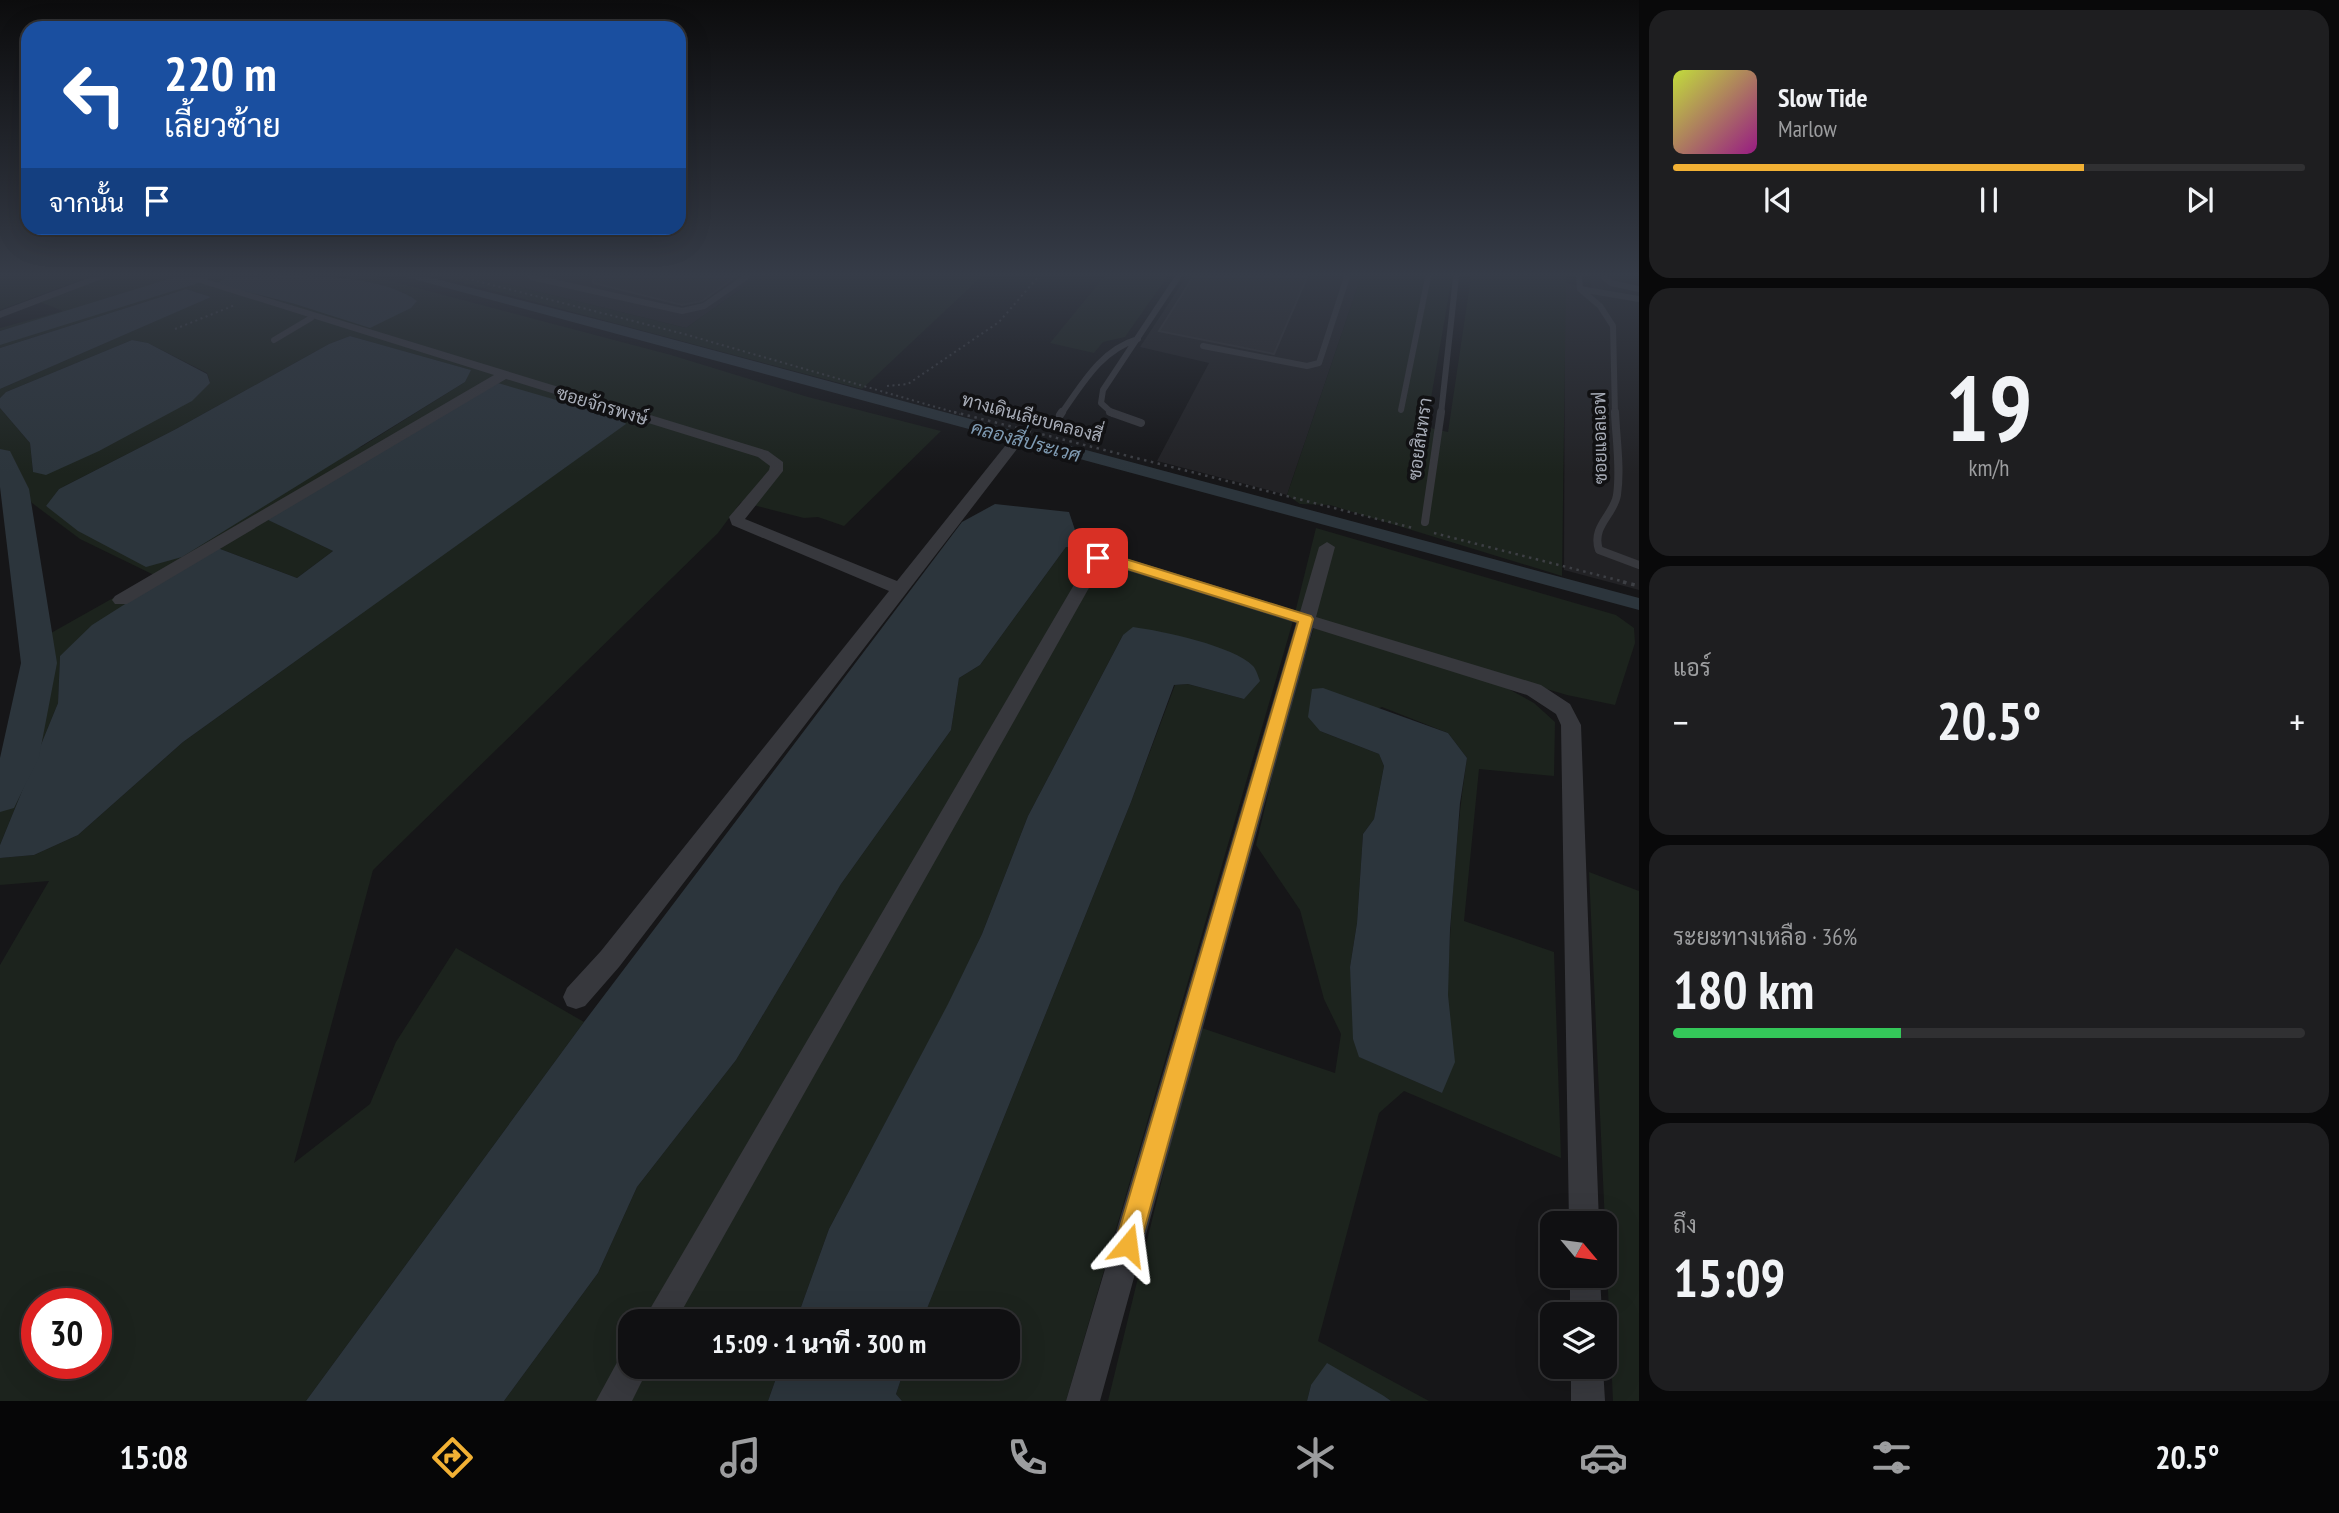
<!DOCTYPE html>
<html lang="th">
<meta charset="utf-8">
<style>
:root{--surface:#101012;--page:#1e1e20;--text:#f1f3f6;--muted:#9c9d9f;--line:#303032;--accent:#f2b134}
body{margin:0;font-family:"PT Sans Narrow",Sarabun,sans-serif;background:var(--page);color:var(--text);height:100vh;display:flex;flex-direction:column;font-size:26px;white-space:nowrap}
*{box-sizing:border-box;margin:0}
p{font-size:23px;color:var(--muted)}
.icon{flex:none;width:38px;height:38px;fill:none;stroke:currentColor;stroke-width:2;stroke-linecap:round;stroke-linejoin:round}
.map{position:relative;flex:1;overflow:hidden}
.details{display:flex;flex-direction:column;gap:10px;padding:10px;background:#09090a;width:700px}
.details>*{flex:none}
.top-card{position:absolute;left:21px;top:21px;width:665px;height:214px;border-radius:21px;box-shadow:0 7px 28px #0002,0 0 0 2px var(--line);background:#1a4fa0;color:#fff;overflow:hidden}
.needle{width:46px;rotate:119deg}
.buttons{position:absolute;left:1540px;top:1211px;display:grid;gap:14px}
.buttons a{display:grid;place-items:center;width:77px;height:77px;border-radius:14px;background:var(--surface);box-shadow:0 7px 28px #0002,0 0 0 2px var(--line);font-size:35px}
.speed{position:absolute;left:21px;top:1288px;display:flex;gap:14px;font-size:35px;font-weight:700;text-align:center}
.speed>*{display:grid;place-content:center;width:91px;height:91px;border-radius:50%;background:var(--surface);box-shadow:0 7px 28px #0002,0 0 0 2px var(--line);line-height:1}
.speed .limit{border:10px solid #d22;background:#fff;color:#111}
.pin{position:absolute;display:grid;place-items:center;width:60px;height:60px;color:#fff;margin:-30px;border-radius:14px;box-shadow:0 4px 10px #0006}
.me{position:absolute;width:77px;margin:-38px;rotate:16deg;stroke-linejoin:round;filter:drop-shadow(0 0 5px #0008)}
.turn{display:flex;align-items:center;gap:24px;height:147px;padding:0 28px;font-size:32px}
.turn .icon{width:91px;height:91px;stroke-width:2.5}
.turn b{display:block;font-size:49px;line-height:60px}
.then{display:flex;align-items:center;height:66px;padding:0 28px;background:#0003;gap:14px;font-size:26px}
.big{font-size:52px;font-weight:800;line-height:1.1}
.details .tile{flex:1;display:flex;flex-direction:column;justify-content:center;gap:10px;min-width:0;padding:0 24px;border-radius:21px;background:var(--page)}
.details .dial{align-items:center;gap:0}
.dial b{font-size:91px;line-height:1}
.song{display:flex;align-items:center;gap:21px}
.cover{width:84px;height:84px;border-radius:10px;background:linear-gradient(135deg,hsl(70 70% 55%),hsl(310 70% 35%))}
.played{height:7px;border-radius:4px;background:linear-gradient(90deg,var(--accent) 65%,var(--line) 65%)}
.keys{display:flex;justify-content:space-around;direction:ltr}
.heat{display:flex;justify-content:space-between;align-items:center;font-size:38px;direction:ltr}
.charge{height:10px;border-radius:5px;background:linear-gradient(90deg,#34c759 36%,var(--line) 0)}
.trip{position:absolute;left:618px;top:1309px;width:402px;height:70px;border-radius:21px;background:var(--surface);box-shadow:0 7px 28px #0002,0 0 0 2px var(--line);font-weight:800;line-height:70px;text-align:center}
.dock{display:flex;height:112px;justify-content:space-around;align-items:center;background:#060607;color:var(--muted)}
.dock .icon{width:49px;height:49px}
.dock .selected{color:var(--accent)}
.dock b{font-size:32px;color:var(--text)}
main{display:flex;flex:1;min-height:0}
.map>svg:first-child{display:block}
.built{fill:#222225}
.green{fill:#1c231d;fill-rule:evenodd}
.water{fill:#2c353c}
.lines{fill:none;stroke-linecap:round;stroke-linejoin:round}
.canal{fill:#2c353c;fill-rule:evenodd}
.river{fill:#2c353c;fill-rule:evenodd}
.building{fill:#29292c;stroke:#303034;stroke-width:2}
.path-far2{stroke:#3d3f44;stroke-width:2;stroke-dasharray:2 3.5;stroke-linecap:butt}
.path-far1{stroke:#3d3f44;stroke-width:2.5;stroke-dasharray:2.5 4.5;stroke-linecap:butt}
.path{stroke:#3d3f44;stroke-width:3.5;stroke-dasharray:3.5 5;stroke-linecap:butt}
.lane-far1{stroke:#37383d;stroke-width:6}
.lane{stroke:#37383d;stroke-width:8}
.street{fill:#37383d;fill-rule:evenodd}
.route{fill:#f2b134;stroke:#9d7322;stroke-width:2}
.labels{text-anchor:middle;stroke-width:7;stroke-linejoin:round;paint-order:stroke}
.far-street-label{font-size:18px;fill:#a8adb8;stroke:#111113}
.far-water-label{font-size:19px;font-style:italic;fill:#7f9bb3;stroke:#111113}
</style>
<main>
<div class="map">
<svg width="1639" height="1401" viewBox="0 0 1639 1401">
<rect width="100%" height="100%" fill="#161618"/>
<path class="built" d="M478,277H758L686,328Z
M1186,277H1361L1287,495L1157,461L1209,363L1140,347Z
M1590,277H1639V590L1564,570L1565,283L1591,288Z"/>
<path class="green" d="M0,277H89L0,310Z
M106,277H185L0,331V328L63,311L40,302Z
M206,277H228L217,284L295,304L406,293L343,277H376L671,355L808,397L941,431L844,526L818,517L804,518L741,502L718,533L373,870L294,1163L370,1104L396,1042L456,948L584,1022L306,1401H0V965L49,881L0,885V858L34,855L78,835L183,742L625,424L622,419L491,382L265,518L333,551L297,578L215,547L60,656L58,703L0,845V807L46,695L51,633L154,575L80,539L32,503L0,451V408L30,443L33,472L210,382L207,373L148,343L132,340L6,392L0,398V389L210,297L186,289L0,348V341ZM350,336L470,370L465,382L361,447L46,507L59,489L176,429L329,344ZM37,1304H96V1363H37Z
M441,277H478L686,328L758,277H981L862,389Z
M1104,277H1167L1125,337L1103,342L1094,353L1050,343Z
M1361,277H1452L1426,427L1448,432L1471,277H1566L1562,576L1330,505L1300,504L1287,495Z
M1316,528L1616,615L1634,628L1635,643L1615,705L1567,695L1295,614L1066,1401H902L896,1394L905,1367H1008V1321H922L1131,802L1175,685L1188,684L1244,699L1123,635L1028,816L982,934L948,1005L829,1229L796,1321H630V1367H780L768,1401H504L598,1273L637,1187L736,1060L841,884L951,730L959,678L980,665L1066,547L1081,548L1295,613Z
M1314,627L1492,680L1534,703L1555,722L1554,776L1479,769L1464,921L1554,952L1561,1158L1404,1091L1379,1113L1318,1341L1429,1401H1391L1384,1396L1311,1385L1307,1401H1108L1199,1027L1335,1073L1341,1034L1324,999L1300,910L1256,845L1285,722ZM1382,707L1448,733L1467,758C1450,869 1449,981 1442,1093L1360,1057L1350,967L1357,923L1363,834L1374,819L1384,766L1379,754L1320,731Z
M1589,872L1639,891V1401H1613Z"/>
<path class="water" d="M228,277C281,277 373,269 417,301L411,308L370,328L295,304L216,284Z
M186,289L211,297L0,389V348Z
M350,336L471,370L465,382L182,557L146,567L78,531L46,506L59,489L176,429L329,344Z
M132,340L148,343L207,374L210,383L192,401L99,451L46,475L33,472L30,443L0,408V398L6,392Z
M491,381L622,419L626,424L183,742L78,835L34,855L0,858V845L58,703L60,656L92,625L215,547L297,578L333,551L264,518Z
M995,504L1069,512L1081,548L1066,547L980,665L959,678L951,730L841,884L736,1060L637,1187L598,1273L504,1401H306L584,1022L962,522Z
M1133,627C1162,631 1234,646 1253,666C1256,669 1258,676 1260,681L1244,699L1188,684L1174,685L1131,802L922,1321H796L829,1229L948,1004L982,934L1028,816L1123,635Z
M1323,688L1448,733L1467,758L1460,803L1450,930L1448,995L1455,1062L1442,1093L1359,1057L1353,1039L1350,967L1357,923L1363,834L1374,819L1384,766L1379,754L1320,731L1308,717L1312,689Z
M1327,1363L1384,1396L1391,1401H1307L1311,1385Z
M780,1367H905L896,1394L902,1401H768Z"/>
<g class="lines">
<path class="canal" d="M406,277H428L615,324L1639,598V610Z"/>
<path class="river" d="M175,277H208L205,281L0,345V331Z
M0,449L10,451L29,489L57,663L39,757L14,808L0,812V758L21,663L0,487Z"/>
</g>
<path class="building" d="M593,277H735L702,301L682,305L593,283Z
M1193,277H1307L1274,354L1159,331Z"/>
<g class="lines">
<path class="path-far2" d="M461,277L684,334L960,414
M175,329L235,305
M887,386L908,384L999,322L1038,277"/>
<path class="path-far1" d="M954,412L1413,528
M1434,533L1629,583"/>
<path class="path" d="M1623,582L1639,586"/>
<path class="lane-far1" d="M531,277L682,311L704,306L746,277
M1579,277L1580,289L1600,306L1613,326L1615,414
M1604,277L1611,283L1639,289
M1580,289L1639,299
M274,340L311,318
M1203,346L1307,366L1319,363L1347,277
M1401,410L1428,277
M1061,414C1083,383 1101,350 1138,339
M1113,414L1101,403L1103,390L1178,277
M1441,414L1456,277"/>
<path class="lane" d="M1110,412L1141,423
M1615,412C1616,438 1621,468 1617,495C1614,515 1591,526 1599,550L1639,565
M1060,415L1062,412
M1425,522L1441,412"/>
<path class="street" d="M91,277H107L0,318V311Z
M181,277H199L768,451L783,462V471L745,519L897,581L1005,446L1010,445L1017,449L619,967L585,1006L576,1009L567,1006L563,997L567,988L601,951L889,591L732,525L729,517L769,470L770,466L758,457L506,379L127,604H115L112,600L115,596L494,375Z
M1327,542L1335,547L1316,617L1541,685L1570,704L1581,725L1599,1223H1569L1561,725L1556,714L1527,695L1313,628L1100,1401H1066L1296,623L1103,563L676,1321H643L1092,554H1112L1300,612L1319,547Z
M1570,1276H1600L1602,1314H1570Z
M630,1352V1367H649L632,1401H596L621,1355Z
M1571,1367H1603L1605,1401H1571Z"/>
</g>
<linearGradient id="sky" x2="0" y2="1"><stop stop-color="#0c0c0d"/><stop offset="0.58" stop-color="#363c48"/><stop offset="1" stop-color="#363c48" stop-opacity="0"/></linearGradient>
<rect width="1639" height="474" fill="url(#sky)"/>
<path class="route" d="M1106,553L1311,616L1313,619L1140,1245L1137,1253L1128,1257L1119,1253L1115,1245L1298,622L1105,562L1094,561L1092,558L1094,555Z"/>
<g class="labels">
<g class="far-street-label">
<text transform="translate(602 406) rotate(17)" y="6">ซอยจักรพงษ์</text>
<text transform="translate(1032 418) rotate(15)" y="6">ทางเดินเลียบคลองสี่</text>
<text transform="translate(1600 438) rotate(-91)" y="6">ซอยแอลเอฟ</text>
<text transform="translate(1420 439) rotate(-82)" y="6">ซอยสินทรา</text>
</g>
<g class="far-water-label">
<text transform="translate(1026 441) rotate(15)" y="7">คลองสี่ประเวศ</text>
</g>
</g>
</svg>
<div class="buttons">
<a><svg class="needle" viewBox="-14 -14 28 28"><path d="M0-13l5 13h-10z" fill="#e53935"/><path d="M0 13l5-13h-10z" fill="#9c9d9f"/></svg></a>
<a><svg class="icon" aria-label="layers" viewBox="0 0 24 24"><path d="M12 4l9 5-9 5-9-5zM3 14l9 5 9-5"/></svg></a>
</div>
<div class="speed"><div class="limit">30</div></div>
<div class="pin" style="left:1098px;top:558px;background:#d93025"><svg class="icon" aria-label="arrive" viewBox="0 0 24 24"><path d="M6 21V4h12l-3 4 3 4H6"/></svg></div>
<svg class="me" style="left:1128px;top:1245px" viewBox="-20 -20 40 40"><path d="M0-17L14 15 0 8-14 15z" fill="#f2b134" stroke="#fff" stroke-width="4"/></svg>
<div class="trip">15:09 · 1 นาที · 300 m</div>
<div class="top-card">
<div class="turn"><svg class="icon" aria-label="left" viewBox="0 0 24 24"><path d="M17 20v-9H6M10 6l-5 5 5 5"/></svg><div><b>220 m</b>เลี้ยวซ้าย</div></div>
<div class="then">จากนั้น<svg class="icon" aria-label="arrive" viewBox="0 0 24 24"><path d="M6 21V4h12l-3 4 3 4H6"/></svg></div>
</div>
</div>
<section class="details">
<div class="tile">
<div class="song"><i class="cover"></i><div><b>Slow Tide</b><p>Marlow</p></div></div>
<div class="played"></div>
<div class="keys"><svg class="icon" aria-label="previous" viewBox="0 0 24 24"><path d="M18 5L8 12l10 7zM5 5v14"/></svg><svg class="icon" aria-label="pause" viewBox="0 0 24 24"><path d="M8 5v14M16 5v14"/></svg><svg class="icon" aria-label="next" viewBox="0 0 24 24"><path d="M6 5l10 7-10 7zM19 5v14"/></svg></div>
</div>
<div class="tile dial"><b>19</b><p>km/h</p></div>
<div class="tile"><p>แอร์</p>
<div class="heat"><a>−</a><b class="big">20.5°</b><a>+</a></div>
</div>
<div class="tile"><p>ระยะทางเหลือ · 36%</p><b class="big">180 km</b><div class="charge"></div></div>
<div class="tile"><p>ถึง</p><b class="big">15:09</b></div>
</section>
</main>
<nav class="dock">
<b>15:08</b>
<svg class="icon selected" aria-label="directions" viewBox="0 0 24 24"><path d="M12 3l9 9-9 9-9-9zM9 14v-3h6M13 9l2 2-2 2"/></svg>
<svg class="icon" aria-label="music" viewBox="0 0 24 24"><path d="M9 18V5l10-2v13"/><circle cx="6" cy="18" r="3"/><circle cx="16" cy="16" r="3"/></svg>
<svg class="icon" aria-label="phone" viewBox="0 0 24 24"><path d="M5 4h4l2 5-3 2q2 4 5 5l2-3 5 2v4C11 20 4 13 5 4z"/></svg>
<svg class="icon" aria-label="climate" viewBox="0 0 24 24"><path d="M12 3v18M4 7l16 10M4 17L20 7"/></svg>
<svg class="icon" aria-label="car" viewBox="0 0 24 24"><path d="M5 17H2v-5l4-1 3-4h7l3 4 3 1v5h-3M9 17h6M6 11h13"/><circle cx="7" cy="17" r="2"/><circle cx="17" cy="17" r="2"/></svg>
<svg class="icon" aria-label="filters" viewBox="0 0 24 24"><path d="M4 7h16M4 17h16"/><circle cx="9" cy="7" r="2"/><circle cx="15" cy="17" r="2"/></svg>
<b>20.5°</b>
</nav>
